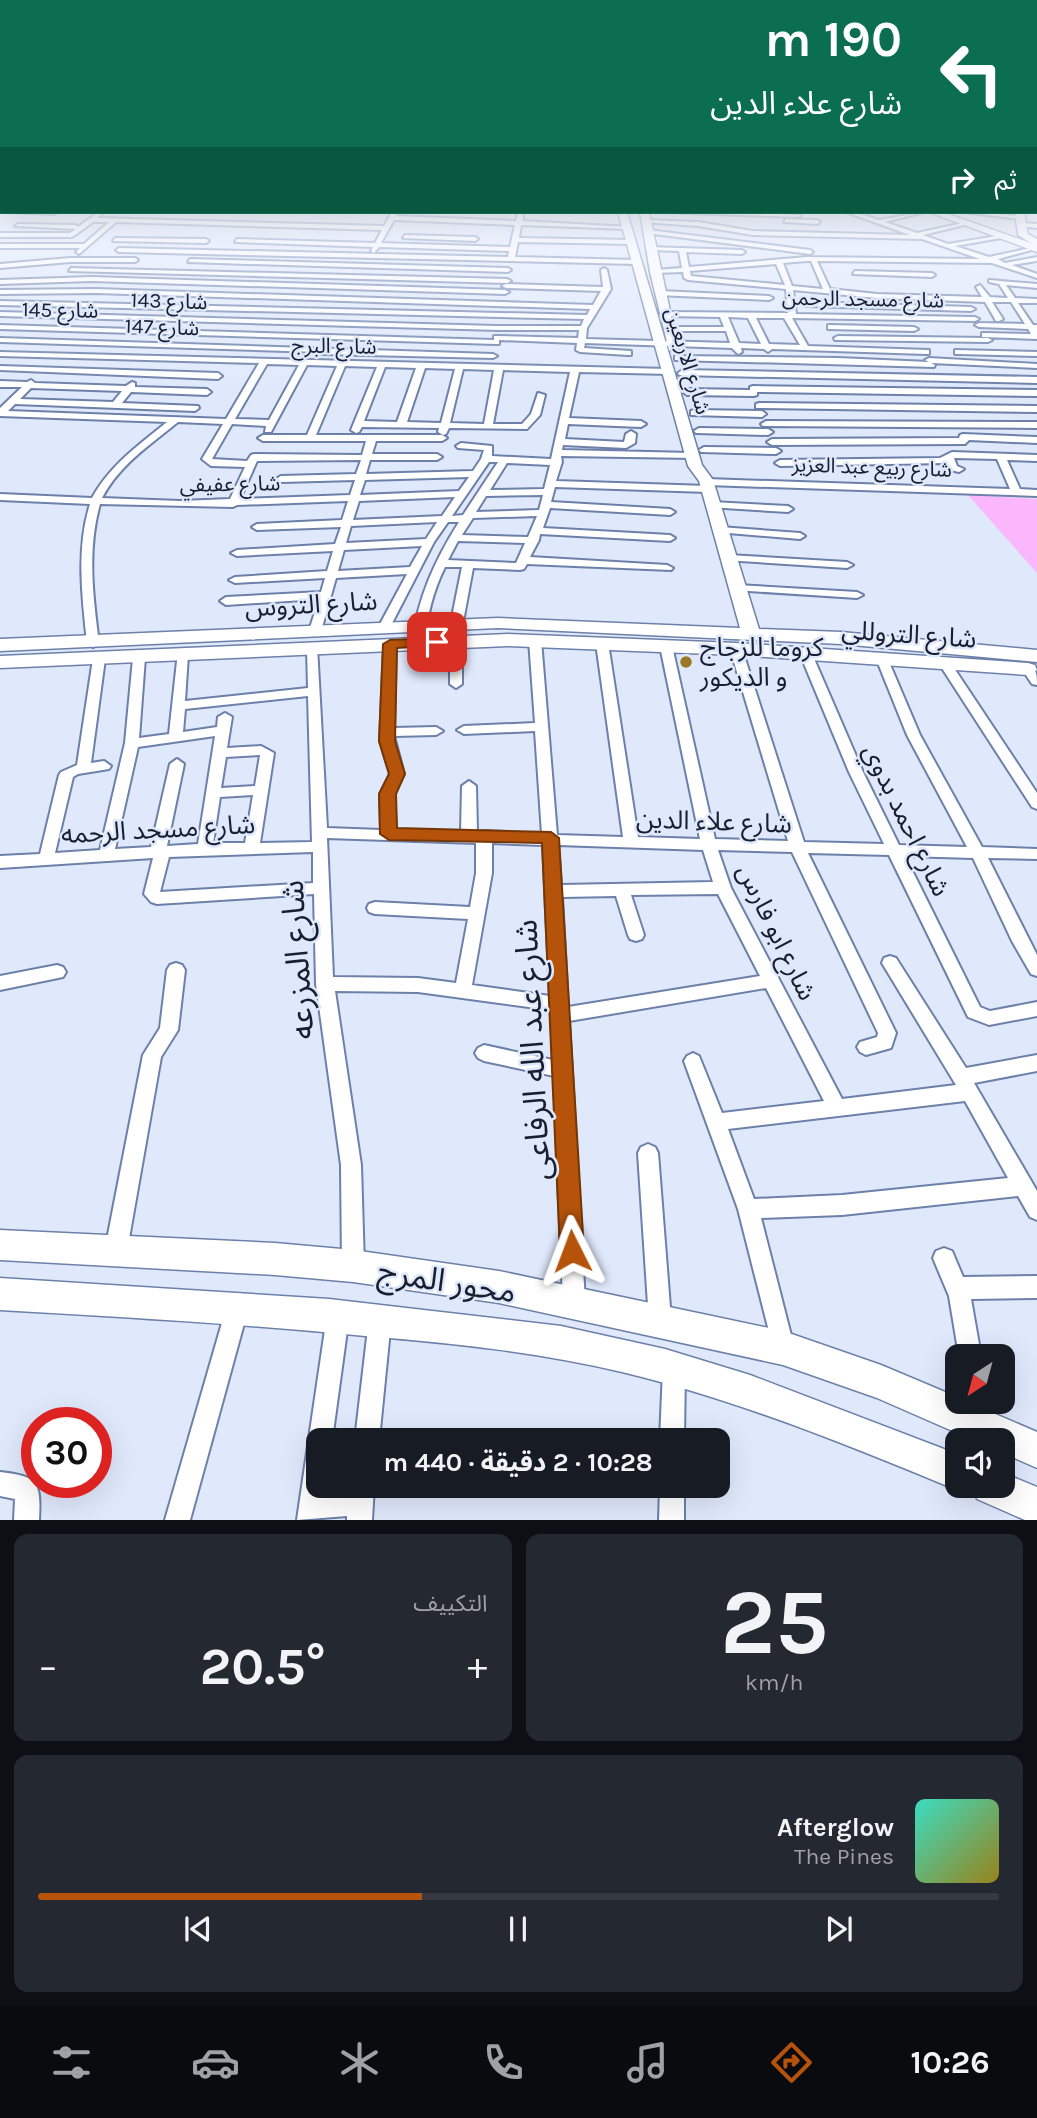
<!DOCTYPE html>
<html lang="ar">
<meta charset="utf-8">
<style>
:root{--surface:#171b24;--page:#242831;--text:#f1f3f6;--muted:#9ea1a6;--line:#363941;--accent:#b45309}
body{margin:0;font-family:Karla,"Noto Sans Arabic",sans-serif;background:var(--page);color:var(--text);direction:rtl;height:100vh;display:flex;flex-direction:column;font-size:26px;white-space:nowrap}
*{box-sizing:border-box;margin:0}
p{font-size:23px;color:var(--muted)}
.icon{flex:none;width:38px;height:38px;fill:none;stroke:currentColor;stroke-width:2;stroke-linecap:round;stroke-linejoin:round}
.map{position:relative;height:1520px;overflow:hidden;direction:ltr}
.side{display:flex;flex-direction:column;gap:14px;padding:14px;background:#0d0f14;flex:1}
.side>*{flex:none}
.hud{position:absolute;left:0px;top:0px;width:1038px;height:214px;box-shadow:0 7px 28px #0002;direction:rtl;background:#0b6e4f;color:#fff;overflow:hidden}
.needle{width:46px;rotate:216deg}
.tools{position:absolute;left:945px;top:1344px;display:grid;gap:14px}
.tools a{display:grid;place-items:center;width:70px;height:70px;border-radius:14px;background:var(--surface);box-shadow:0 7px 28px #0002;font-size:35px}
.speed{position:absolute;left:21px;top:1407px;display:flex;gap:14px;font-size:35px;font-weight:700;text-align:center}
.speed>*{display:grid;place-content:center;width:91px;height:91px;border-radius:50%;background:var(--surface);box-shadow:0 7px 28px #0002;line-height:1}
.speed .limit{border:10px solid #d22;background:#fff;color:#111}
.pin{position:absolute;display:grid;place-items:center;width:60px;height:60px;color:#fff;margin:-30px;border-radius:14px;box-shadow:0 4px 10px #0006}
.me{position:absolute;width:77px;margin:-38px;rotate:357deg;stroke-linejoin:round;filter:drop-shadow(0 0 5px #0008)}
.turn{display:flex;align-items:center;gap:24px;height:147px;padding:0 21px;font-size:32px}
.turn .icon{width:91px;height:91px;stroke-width:2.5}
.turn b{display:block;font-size:49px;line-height:60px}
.then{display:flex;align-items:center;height:66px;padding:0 21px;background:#0003;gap:14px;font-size:26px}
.big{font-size:52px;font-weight:700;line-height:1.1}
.side .widget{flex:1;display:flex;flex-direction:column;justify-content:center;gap:10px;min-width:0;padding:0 24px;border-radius:14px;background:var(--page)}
.side .dial{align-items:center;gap:0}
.dial b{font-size:91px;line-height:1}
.song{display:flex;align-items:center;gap:21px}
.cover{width:84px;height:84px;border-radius:10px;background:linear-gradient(135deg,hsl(170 70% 55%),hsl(50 70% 35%))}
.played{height:7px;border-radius:4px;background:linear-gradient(90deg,var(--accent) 40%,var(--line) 40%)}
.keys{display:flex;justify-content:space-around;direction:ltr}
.heat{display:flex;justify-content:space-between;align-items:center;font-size:38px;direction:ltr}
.side .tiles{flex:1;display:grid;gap:14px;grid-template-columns:1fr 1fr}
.widget:last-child{grid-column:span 2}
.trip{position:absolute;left:306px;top:1428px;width:424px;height:70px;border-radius:14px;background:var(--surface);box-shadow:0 7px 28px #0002;font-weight:700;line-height:70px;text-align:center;direction:rtl}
.tabs{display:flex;height:112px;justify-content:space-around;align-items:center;background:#090b0e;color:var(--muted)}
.tabs .icon{width:49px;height:49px}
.tabs .selected{color:var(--accent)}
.tabs b{font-size:32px;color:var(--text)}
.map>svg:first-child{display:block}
.green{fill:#fab7fc}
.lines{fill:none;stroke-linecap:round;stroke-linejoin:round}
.street-casing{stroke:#6c80a9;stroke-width:4}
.secondary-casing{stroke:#6c80a9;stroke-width:3}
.street{fill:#fff;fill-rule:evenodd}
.secondary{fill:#fff;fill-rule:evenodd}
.route{fill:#b45309;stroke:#753606;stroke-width:2}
.poi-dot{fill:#9b7823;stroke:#e0e9fc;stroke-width:2.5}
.labels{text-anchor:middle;stroke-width:5;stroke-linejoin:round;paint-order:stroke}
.far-street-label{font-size:21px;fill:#181f30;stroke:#e0e9fc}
.street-label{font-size:26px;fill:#181f30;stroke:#e0e9fc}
.poi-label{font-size:26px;fill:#181f30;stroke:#e0e9fc;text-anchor:start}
.near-street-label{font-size:32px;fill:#181f30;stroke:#e0e9fc}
</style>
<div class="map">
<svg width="1037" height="1520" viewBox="0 0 1037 1520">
<rect width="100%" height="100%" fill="#e0e9fc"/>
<path class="green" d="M968,495L1037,499V573Z"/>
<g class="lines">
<defs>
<path id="street" d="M2,178V182L0,183V179Z
M0,199H2V203H0Z
M4,212H57L54,214Z
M99,212L102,214L97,218L384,226L392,212H398L396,216L516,221L518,212H524L522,221L630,227L627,229L521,225L519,238L632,240L635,242L632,244L518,242L515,257L636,260L639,262L636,264L119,252L116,250L119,248L508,257L509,251L379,247L374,253L371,251L373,247L235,242L237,239L375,243L382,230L116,222L79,254L76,252L80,248H0V244H84L109,222H93L72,237H0V233H70L76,229L15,226L18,224L75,225L78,227ZM394,220L515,225L510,247L381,243Z
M659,212H733L801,215L798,217Z
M846,212H854L879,220L924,212L885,222L917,233L968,222V224L923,235L948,244L1003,235L1001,238L955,246L989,257L1035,247V249L998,259L1005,263L1037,257V261L1012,265L1037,274V278L992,263L817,261L830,289L877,294L982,297L976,287L980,285L990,297L1008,298L999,284L989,282V280L1037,284V288L1006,285L1015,298L1037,299V303H1018L1033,325H1037V339L982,337V333H985L1031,334L1028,329L979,327L975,325L979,323L1025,324L1011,302H992L1003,319L999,321H996L985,302L877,298L793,290L796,314L975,317L979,319L975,321L792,318L808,346L929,350V354H926L772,349L768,352L764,349L741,348L742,352L738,354L732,348L585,343L584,348L631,351V355H628L580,352L576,350L577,343L499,340V344H496L0,329V325L494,340V336H497L578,338L579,330H499L0,316V312L496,326H581L584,319L0,305V301L587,315L590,309L96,293L0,294V290L96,289L593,305L601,291L506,288L502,286L506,284L603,287L601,270L604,268L607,270L611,289L587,328L586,339L730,343L726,331H670L666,329L670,327H724L720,317L666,316L662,314L666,312L788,313L786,289L688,280L684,278L683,272L653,273L655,270L682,268L679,251L651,250L649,247L742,250L745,252L742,254L686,252L689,267L807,257L980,259L922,239L753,235L698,226L643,222L646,220L698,222L753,231L910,235ZM807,261H811L823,289L792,286L783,263ZM776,264L785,285L691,276L690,271ZM728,317L748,318L761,344L739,343ZM756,318H784L800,345L769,344Z
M962,212H983L1024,217L1021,219Z
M786,219L817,220L820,222L817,224L784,222Z
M1022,223L1037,224V228L1020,226Z
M648,230L810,250L813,252L810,254L646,233Z
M405,235L475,237L478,239L475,241L403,238Z
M115,238L206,239L209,241L206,243L113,241Z
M70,258H135L138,260L135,262H70L0,268V264Z
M190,259L508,268L511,270L508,272L188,262Z
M71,268L507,279L511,281L507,283L69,271Z
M855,271L932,273L935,275L932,277L853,274Z
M92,277L505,290L509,292L505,294L92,281L0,284V280Z
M660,291L769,296L773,298L769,300L657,295Z
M808,302L971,307L975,309L971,311L805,306L804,304Z
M831,325L914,327L918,329L914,331L828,329V325Z
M838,336L988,338L992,340L988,342L835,340L834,338Z
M0,338L493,354L497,356L493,358L322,354L318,352L0,342Z
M955,350L1037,352V356L958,354H955Z
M0,352L668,369L671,370V374L579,372L569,418L641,421L646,424L641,427L568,424L565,439L624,442L626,434L631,431L636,434L635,443L626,448L563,445L562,450L692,453L695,454V458L561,456L562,462L556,481L708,486L713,489L708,492L555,487L551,502L670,509L675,512L670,515L550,508L543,528L670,535L675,538L670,541L540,534L539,540L530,557L667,565L673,568L671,570L527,564L524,569L520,570L473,568L463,622L457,626L451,622L462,567H445C433,591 427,616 424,643L418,647L412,643C418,597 435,560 459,522H448L434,542L389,629L385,630L379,626L407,574L336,578L321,631L315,635L309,631L319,599L226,605L220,601L226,597L321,592L325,578L235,583L229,580L235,577L327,571L333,551L237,556L231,553L237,550L335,544L341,527L257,530L252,527L257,524L342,520L348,501L237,505L233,507L100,504C87,550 93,597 99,643L93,647L87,643C82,596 76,549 90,504L0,500V494L92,498C110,465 139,445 167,422L0,416V408L22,387H0V381L27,382L31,380L35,383L126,386L132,382L135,383V387L207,389L211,392L207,395L131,392L122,403L198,406L199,408L195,411L15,404L8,411L226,419L259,363L0,356ZM267,364L299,365L269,420L235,419ZM307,365L337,366L307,435H263L258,438L263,441H366L362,455L254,454L251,455L247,461L212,459L232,424L266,426L265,432H271ZM345,366L377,367L351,430L356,433L359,432L362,427L439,428L438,432L443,435L446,434L449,428L527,429L540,415L545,395L538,393L531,414L522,424H493L503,370L570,372L551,459L492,456V446L461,443L456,446L458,448L484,450L481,459L473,471L366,474L370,460H437L442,457L437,454H372L376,441H442L447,438L442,435H316ZM385,367L416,368L397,422L364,421ZM425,368L455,369L441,423L407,422ZM463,369L494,370L484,424L450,423ZM31,388L122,391L113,402L20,399ZM178,422L223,424L202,459L211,466L245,467L230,499L180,501L102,498C119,465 150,445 178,422ZM361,460L356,474L281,476L276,479L281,482L355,480L350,495L240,499L257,461ZM489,462H498L463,515L452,516ZM507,463L550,465L544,489L490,490ZM469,477L459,491L360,495L365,480ZM543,495L539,510L476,512L486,496ZM455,497L442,516L353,520L359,501ZM537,516L528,537L462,535L473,518ZM437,522L426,539L346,543L351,526ZM458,541L525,543L516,563L448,560ZM422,546L410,567L338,571L344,550Z
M678,356L838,358L929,362L925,360L929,358L1037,364V368L931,363L935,365L934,367L675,360V356Z
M0,366L218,373L222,376L218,379L0,370Z
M682,370L1037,377V383L679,375L678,373Z
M753,386L1037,390V396L757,392V395L754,396L687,395L683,392L687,389L750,390V387Z
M759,403L1037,406V412L756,408V404Z
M694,410L762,411L766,414L762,417L691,415V411Z
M766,421L1037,422V428L763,426L761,424Z
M699,428L768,429L773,432L768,435L696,433L694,431Z
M963,434L1037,437V443L969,440L965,444L772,445L767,442L772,439L959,438L960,435Z
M704,447L776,448L781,451L776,454L701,452L699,450Z
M952,452L1037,455V461L1007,460L1020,489L1037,490V496L707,485L702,482L707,479L1010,489L997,459L954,458L957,466L964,469L959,472L950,470L945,463L780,466L775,463L780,460L940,458Z
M712,502L788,506L793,509L788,512L708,507L707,505Z
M720,527L800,533L805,536L800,539L716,532V528Z
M728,555L847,562L853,565L847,568L724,560V556Z
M737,585L857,592L863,595L857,598L733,590V586Z
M535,636L541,640L557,835L623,837L596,643L602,639L608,643L638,837L700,839L660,646L666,642L672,646L715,839L788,841L730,649L736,645L742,649L804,842L884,844L849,772L800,654L806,650L812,654L863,772L899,845L967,847L907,735L876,658L882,654L886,655L920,735L982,847L1037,849V859L988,858L1037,955V976L1031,974L1012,941L973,858L905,856L980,1007L990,1011L1037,1002V1016L989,1025L968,1017L889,855L808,853L896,1033L891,1048L866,1055L860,1052L857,1047L860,1042L877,1037L878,1033L792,852L718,850L731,888L842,1099L956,1085L882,963L884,958L890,956L896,958L966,1068L1037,1055V1071L974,1083L1037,1191V1220L1030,1217L1018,1196L842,1215L761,1218L794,1347L791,1355L783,1358L775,1355L738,1209L684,1061L687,1056L693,1053L699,1056L722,1113L824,1101L766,988L569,1021L585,1302L582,1310L574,1313L566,1310L563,1302L554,1076L484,1061L478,1058L475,1053L478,1048L484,1045L553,1060L551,1010L418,992L335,991L361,1165L364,1266L361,1273L353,1276L345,1273L342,1266L341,1165L316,984L314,894L157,904L151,902L144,894L153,858L0,868V856L40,854L59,775L61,772L77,765L93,659L99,655L105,659L91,763L104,761L111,766L109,769L78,774L73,777L55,853L100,850L125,743L133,658L139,654L145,658L139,738L169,734L178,652L182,651L188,655L185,701L308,688L307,649L313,645L317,646L327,828L381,830L380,794L390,774L380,741L384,644L390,640L396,644L394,728L436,727L443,731L436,735L394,736L404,774L394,794L396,830L461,832L462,786L469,781L476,786L477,832L484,831L542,834L535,731L464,734L457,730L464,726L535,723L529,640ZM308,696L312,842L260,843L274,753L261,746L227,748L232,717L225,713L218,717L217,727L183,732L185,709ZM215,736L198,844L167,846L184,764L177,759L170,764L151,847L115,849L138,747ZM260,755L255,786L221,788L226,757ZM253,795L245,843H213L220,797ZM327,838L476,843V873L470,907L375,902L369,904L367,908L369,912L375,914L468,919L456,983L418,978L333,977ZM492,843L543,845L550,996L472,985L492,873ZM558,845L703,850L713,882L561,885ZM313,852V883L160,892L169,857ZM718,894L760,976L568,1007L562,897L616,896L628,935L630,939L636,941L642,939L644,935L631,895ZM965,1101L1008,1178L842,1195L754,1199L728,1129Z
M456,637L462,641V684L456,688L450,684V641Z
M944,658L948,659L1037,793V809L1032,807L938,662Z
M1028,665C1037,668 1037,676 1037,685L1032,684L1022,669Z
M176,963L182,965L185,970L178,1030L161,1057L127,1250L123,1257L116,1260L109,1257L105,1250L143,1055L160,1028L167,970L170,965Z
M57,965L63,967L66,972L63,977L0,990V976Z
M648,1144L655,1147L658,1153L671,1320L668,1328L660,1331L652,1328L649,1320L638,1153L641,1147Z
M944,1248L952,1251L963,1277L1037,1276V1298L971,1299L981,1356H959L949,1296L933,1258L936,1251Z
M237,1298L245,1301L248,1309L190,1520H165L226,1309L229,1301Z
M338,1305L346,1308L349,1316L332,1440H318V1486H326L325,1492H349L350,1486H374L372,1520H347V1516L297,1520L327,1316L330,1308Z
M380,1309L388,1312L391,1320L379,1440H355L369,1320L372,1312Z
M674,1358L682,1361L685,1369L684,1440H660L663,1369L666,1361Z
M0,1472C39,1476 41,1483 39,1520H14L15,1499L0,1496Z
M660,1486H684V1520H659Z"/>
<path id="secondary" d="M618,212H627L702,465L713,480L759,629L841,632L1037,650V662L841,644L498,628L0,651V639L498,618L740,628L699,481L688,466Z
M640,212H649L679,353L669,350L650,272Z
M929,212H942L1031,243L1018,235L1015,212H1024L1028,234L1037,239V252Z
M508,634L736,643L1028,663L1035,665L1037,670L1028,675L736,655L508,646L0,668V656Z
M0,1230L275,1243L353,1250L499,1271L783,1331L881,1365L957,1397V1402H967L1037,1432V1468L1003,1453V1440H973L877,1398L783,1365L499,1303L353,1282L275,1275L0,1260Z
M0,1278L329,1299L561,1326L665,1349L750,1375L957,1454V1486H968L957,1490C848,1445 738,1400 622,1372C538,1352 451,1343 365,1336C244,1324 122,1317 0,1310Z
M1003,1473L1037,1487V1520H1025L977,1499L972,1486H1003Z"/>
</defs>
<use href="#street" class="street-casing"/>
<use href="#secondary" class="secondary-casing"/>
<use href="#street" class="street"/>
<use href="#secondary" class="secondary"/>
</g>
<linearGradient id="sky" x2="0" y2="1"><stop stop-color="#63aed1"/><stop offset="0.46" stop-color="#f1f5fe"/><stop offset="1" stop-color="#f1f5fe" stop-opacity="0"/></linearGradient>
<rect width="1037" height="391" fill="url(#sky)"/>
<path class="route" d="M437,638L442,639V645L397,648L395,741L405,774L396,794L397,828L551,832L559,838L584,1251L580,1259L572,1262L563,1259L560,1251L542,843L389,840L380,834L379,794L389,774L379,741L383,644L390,640Z"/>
<circle class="poi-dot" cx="686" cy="662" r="7"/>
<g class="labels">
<g class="far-street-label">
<text transform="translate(863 299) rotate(1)" y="7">شارع مسجد الرحمن</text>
<text transform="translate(169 301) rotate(2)" y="7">شارع 143</text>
<text transform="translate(60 310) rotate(1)" y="7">شارع 145</text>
<text transform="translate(162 327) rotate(2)" y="7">شارع 147</text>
<text transform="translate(334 346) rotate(1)" y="7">شارع البرج</text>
<text transform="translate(688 361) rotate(73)" y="7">شارع الاربعين</text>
<text transform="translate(872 467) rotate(2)" y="7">شارع ربيع عبد العزيز</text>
<text transform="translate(230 484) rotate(-1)" y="7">شارع عفيفي</text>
</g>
<g class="street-label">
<text transform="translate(311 604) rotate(-3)" y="9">شارع التروس</text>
<text transform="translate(909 634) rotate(4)" y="9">شارع التروللي</text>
<text transform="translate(907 820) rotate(64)" y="9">شارع احمد بدوي</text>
<text transform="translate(714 821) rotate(2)" y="9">شارع علاء الدين</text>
<text transform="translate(158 829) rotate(-3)" y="9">شارع مسجد الرحمه</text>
<text transform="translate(777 932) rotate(64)" y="9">شارع ابو فارس</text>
</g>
<g class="poi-label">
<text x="700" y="656">كروما للزجاج<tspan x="700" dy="30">و الديكور</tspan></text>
</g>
<g class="near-street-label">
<text transform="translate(297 960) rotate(-94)" y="11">شارع المزرعه</text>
<text transform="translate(532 1050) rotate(-93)" y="11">شارع عبد الله الرفاعى</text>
<text transform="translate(447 1281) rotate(9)" y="11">محور المرج</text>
</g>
</g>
</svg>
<div class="tools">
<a><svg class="needle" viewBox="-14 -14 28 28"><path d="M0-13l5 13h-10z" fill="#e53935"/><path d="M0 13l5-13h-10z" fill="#9ea1a6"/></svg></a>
<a><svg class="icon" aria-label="sound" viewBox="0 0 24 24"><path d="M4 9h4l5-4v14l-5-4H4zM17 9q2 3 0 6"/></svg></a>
</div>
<div class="speed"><div class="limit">30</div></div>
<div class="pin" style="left:437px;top:642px;background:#d93025"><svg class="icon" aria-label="arrive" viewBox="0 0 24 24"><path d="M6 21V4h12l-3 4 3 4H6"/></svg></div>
<svg class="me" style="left:572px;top:1251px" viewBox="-20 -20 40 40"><path d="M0-17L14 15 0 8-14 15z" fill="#b45309" stroke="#fff" stroke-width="4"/></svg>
<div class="trip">10:28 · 2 دقيقة · 440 m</div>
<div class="hud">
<div class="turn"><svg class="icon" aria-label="left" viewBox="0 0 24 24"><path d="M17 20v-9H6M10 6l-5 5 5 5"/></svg><div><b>190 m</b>شارع علاء الدين</div></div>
<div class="then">ثم<svg class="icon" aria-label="right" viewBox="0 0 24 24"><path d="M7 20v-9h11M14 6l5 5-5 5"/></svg></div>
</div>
</div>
<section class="side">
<div class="tiles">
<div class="widget dial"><b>25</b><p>km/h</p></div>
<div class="widget"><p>التكييف</p>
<div class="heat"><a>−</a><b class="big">20.5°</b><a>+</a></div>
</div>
<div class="widget">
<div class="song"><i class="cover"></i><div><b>Afterglow</b><p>The Pines</p></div></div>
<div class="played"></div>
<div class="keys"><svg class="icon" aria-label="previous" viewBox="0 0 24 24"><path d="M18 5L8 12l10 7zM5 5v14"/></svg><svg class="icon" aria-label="pause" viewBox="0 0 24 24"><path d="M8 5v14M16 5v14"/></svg><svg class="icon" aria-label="next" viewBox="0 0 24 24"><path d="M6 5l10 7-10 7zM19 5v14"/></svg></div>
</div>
</div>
</section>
<nav class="tabs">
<b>10:26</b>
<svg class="icon selected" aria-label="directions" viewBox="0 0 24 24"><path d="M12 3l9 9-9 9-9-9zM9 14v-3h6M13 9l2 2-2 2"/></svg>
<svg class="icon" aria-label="music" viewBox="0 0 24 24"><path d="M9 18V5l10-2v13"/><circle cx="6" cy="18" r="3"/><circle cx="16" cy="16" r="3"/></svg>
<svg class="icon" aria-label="phone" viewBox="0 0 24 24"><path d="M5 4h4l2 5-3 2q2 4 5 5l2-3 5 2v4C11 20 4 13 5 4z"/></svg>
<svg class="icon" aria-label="climate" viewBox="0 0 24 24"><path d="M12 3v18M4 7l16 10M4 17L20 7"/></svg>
<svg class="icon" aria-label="car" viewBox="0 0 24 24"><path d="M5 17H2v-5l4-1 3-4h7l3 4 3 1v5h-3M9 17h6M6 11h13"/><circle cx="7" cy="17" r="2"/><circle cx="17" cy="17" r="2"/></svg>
<svg class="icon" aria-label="filters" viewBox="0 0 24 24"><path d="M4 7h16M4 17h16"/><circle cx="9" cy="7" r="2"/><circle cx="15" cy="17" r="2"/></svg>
</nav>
